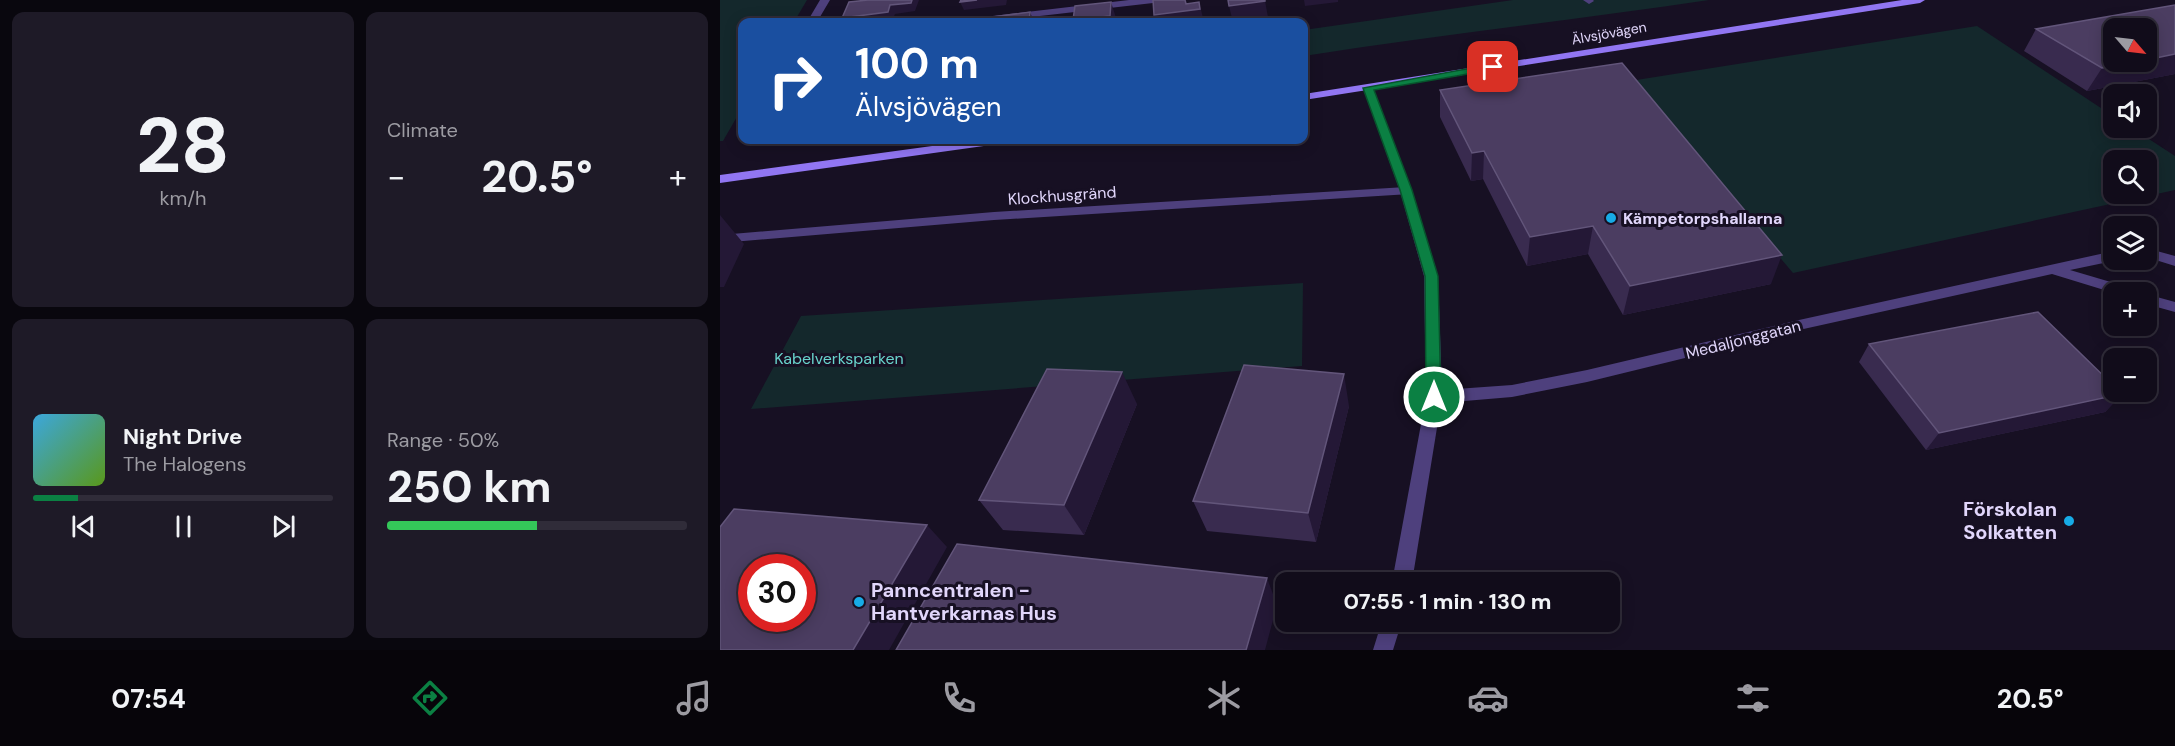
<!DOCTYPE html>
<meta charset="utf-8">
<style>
:root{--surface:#110c1a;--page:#1e1a27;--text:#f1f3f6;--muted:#9c9ba2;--line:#302c39;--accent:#0b8043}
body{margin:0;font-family:"DM Sans",sans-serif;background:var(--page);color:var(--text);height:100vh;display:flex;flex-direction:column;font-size:22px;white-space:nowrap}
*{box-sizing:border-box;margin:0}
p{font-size:20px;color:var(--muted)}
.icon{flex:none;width:33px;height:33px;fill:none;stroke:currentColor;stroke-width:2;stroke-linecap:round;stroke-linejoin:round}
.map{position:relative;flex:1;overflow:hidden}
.side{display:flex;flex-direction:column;gap:12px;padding:12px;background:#09070e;width:720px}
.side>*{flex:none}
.top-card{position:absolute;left:18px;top:18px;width:570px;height:126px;border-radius:12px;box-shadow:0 3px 15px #0003,0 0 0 2px var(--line);background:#1a4fa0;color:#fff;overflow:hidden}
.needle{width:39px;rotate:118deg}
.buttons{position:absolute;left:1383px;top:18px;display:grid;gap:12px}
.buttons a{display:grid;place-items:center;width:54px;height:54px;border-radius:12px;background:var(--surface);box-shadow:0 3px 15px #0003,0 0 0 2px var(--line);font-size:30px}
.speed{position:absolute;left:18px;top:554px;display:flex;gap:12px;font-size:30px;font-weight:700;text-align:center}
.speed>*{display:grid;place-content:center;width:78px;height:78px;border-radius:50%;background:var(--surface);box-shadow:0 3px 15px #0003,0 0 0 2px var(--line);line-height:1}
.speed .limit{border:9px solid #d22;background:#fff;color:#111}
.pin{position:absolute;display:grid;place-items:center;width:51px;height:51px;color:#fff;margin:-26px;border-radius:12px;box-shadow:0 3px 9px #0006}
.me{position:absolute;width:66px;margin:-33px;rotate:0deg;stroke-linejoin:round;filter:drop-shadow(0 0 4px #0008)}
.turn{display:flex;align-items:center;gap:21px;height:126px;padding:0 18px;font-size:27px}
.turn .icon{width:78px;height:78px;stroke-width:2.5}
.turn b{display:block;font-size:42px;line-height:51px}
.big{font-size:45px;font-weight:700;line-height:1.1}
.side .tile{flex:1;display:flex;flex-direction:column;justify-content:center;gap:9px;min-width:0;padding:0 21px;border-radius:12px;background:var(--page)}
.side .dial{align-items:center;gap:0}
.dial b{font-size:78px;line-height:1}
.song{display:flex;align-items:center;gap:18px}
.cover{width:72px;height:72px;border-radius:9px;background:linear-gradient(135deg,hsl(200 70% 55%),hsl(90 70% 35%))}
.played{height:6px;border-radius:3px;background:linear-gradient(90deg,var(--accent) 15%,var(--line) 15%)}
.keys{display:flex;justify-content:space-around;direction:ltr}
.heat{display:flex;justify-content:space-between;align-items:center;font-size:33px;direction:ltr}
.charge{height:9px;border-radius:4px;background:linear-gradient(90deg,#34c759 50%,var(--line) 0)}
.side .tiles{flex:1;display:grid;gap:12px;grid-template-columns:repeat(2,1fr)}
.trip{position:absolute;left:555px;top:572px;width:345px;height:60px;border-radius:12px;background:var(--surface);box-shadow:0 3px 15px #0003,0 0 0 2px var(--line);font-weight:700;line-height:60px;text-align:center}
.dock{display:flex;height:96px;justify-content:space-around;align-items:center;background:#07050a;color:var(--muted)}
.dock .icon{width:42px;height:42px}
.dock .active{color:var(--accent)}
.dock b{font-size:27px;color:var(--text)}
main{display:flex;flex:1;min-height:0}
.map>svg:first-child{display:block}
.green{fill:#14282c;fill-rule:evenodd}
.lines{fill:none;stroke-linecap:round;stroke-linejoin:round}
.service{fill:#4e407d;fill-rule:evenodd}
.minor{fill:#4e407d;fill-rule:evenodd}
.secondary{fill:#9176f2;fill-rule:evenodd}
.wall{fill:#392b4f}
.shaded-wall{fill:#241836}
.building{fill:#4b3d61;stroke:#62557a;stroke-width:1.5;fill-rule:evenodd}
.route{fill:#0b8043;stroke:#07532c;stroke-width:1.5}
.poi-dot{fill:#17abe6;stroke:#171023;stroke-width:2}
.labels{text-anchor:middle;stroke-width:6;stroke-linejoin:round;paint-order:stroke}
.far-street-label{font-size:14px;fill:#e1d6fb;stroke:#171023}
.street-label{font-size:16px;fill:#e1d6fb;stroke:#171023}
.poi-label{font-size:16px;font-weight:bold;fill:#e1d6fb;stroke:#171023;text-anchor:start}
.park-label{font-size:16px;fill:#69d4cd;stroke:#171023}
.near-poi-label{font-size:20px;font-weight:bold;fill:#e1d6fb;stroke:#171023;text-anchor:end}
</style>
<main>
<section class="side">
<div class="tiles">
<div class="tile dial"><b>28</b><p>km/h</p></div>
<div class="tile"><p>Climate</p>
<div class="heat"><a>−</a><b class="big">20.5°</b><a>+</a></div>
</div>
<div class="tile">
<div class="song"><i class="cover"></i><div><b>Night Drive</b><p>The Halogens</p></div></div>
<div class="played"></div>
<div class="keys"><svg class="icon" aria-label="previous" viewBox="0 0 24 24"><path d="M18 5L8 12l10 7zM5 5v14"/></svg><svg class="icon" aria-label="pause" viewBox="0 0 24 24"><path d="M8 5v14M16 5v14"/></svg><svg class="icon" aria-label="next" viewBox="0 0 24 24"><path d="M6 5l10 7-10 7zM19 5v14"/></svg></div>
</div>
<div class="tile"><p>Range · 50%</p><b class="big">250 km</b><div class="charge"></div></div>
</div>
</section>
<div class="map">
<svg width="1455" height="650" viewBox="0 0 1455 650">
<rect width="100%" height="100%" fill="#171023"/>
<path class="green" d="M0,0H87L74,22H22V108L3,141H0Z
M793,0H989C854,20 719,35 584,56V30Z
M1257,26L1393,116L1394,128H1412L1455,156V190L1073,273L910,81ZM1394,160H1426V194H1394Z
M583,283L582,366L31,409L81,316Z"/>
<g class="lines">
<path class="service" d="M686,187L692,191L690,194L274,220L0,243V235L274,212Z"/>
<path class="minor" d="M100,0H110L97,22H87Z
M409,0H438L433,3L267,22H242L247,19Z
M863,0H873L874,1L869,4Z
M648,85L653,88L692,191L718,276L722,390L792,385L867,370L1079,320L1394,251V260H1398L1350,270L1411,288L1413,292L1394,293L1332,274L1079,330L867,382L792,397L721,403L692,582H672L706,397L704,276L680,191L643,88Z
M1426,248L1455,256V266L1426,257Z
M1426,294L1455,302V312L1426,304Z
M662,621H682L673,650H653Z"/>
<path class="secondary" d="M1182,0H1205L1200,3L584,100V94Z
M256,140H284L278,144L0,183V175Z"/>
</g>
<path class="wall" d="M1455,5V74L1367,91L1304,51L1316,29Z
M720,90L1051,284L903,315L868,254L807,266L763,179L751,181L720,117Z
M1149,344L1402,394L1385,412L1206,450L1139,362Z
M417,404L364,535L283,530L259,500Z
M629,406L596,542L487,531L473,501Z"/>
<path class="shaded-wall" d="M192,0H199L195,11L175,14L172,21L159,22H124L122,18Z
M257,0H287L286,5L244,10L240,2Z
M466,0L468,11L479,2L484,22H436L434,15Z
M584,0H618V2L585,6Z
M545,1L548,17L513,22L509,6Z
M391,2L396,18V22H354L353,20Z
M310,12L314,22H309Z
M1455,54V74L1367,91L1382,68L1418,62H1426V60Z
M764,151L763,179L751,181L752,153Z
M0,215L24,244L4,287H0Z
M873,226L868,254L807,266L810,237Z
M1062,255L1051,284L903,315L910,286Z
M402,372L417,404L364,535L344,505Z
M624,374L629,406L596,542L588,513Z
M1402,394L1385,412L1206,450L1219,433Z
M207,525L227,547L169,650H133Z
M547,578L557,605L545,650H526Z"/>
<path class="building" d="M148,0H192L191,3L170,5L168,12L122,18L129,2Z
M241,0H257L240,2Z
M433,0H465L466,4L479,2L480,9L434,15Z
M508,0H545V1L509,6Z
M391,2L390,16L353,20L355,6Z
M1455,5V54L1426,60V28H1394V62H1418L1382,68L1316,29Z
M310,12L309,22H272L273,17Z
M902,63L1062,255L910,286L873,226L810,237L764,151L752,153L720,90Z
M1318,312L1394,386V392H1399L1402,394L1219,433L1149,344Z
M524,365L624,374L588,513L473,501Z
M327,369L402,372L344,505L259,500Z
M14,509L207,525L133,650H0V527ZM32,567H82V618H32Z
M237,544L547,578L526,650H176Z"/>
<path class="route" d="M773,64L778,67L777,69L654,90L692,190L718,276L721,397L714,402L706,397L705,276L680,190L643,88Z"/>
<g class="poi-dot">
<circle cx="891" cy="218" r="6"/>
<circle cx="1349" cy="521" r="6"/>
<circle cx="139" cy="602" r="6"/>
</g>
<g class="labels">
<g class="far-street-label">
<text transform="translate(889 33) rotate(-10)" y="5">Älvsjövägen</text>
</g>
<g class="street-label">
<text transform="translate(342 195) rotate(-4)" y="6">Klockhusgränd</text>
<text transform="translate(1023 339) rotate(-14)" y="6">Medaljonggatan</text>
</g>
<g class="poi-label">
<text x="903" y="224">Kämpetorpshallarna</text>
</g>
<g class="park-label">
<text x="119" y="364">Kabelverksparken</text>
</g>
<g class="near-poi-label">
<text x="1337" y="516">Förskolan<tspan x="1337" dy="23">Solkatten</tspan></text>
<text x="151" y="597" text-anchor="start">Panncentralen -<tspan x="151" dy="23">Hantverkarnas Hus</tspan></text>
</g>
</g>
</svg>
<div class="buttons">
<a><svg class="needle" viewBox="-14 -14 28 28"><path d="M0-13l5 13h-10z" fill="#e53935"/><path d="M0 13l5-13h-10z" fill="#9c9ba2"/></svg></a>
<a><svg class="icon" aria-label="sound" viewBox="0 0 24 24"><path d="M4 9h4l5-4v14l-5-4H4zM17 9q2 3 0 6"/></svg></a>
<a><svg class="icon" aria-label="search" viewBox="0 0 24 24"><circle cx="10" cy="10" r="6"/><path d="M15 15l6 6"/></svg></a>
<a><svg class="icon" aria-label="layers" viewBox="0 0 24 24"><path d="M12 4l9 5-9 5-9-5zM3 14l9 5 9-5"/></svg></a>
<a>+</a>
<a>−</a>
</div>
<div class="speed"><div class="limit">30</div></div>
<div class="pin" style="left:773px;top:67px;background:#d93025"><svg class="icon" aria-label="arrive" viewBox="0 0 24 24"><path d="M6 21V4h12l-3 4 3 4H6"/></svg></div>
<svg class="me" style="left:714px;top:397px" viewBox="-20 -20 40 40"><circle r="17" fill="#0b8043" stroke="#fff" stroke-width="3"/><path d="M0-11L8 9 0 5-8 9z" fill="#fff"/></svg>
<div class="trip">07:55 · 1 min · 130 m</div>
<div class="top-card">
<div class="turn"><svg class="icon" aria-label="right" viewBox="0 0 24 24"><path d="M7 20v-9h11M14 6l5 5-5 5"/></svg><div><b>100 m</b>Älvsjövägen</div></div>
</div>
</div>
</main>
<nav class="dock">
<b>07:54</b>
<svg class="icon active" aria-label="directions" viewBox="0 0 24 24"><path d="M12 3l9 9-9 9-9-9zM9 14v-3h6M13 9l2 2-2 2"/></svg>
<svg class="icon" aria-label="music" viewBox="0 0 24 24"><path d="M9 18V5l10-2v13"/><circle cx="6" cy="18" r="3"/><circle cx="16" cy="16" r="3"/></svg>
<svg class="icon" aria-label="phone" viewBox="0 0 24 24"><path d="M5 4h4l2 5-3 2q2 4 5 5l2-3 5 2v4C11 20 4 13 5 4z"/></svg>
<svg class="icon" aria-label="climate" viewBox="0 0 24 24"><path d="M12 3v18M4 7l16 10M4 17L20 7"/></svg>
<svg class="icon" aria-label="car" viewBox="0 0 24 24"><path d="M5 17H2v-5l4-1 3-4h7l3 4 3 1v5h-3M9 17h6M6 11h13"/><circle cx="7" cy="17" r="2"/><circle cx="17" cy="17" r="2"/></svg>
<svg class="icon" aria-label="filters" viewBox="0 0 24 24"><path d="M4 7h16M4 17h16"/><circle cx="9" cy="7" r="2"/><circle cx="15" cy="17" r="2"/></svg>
<b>20.5°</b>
</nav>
